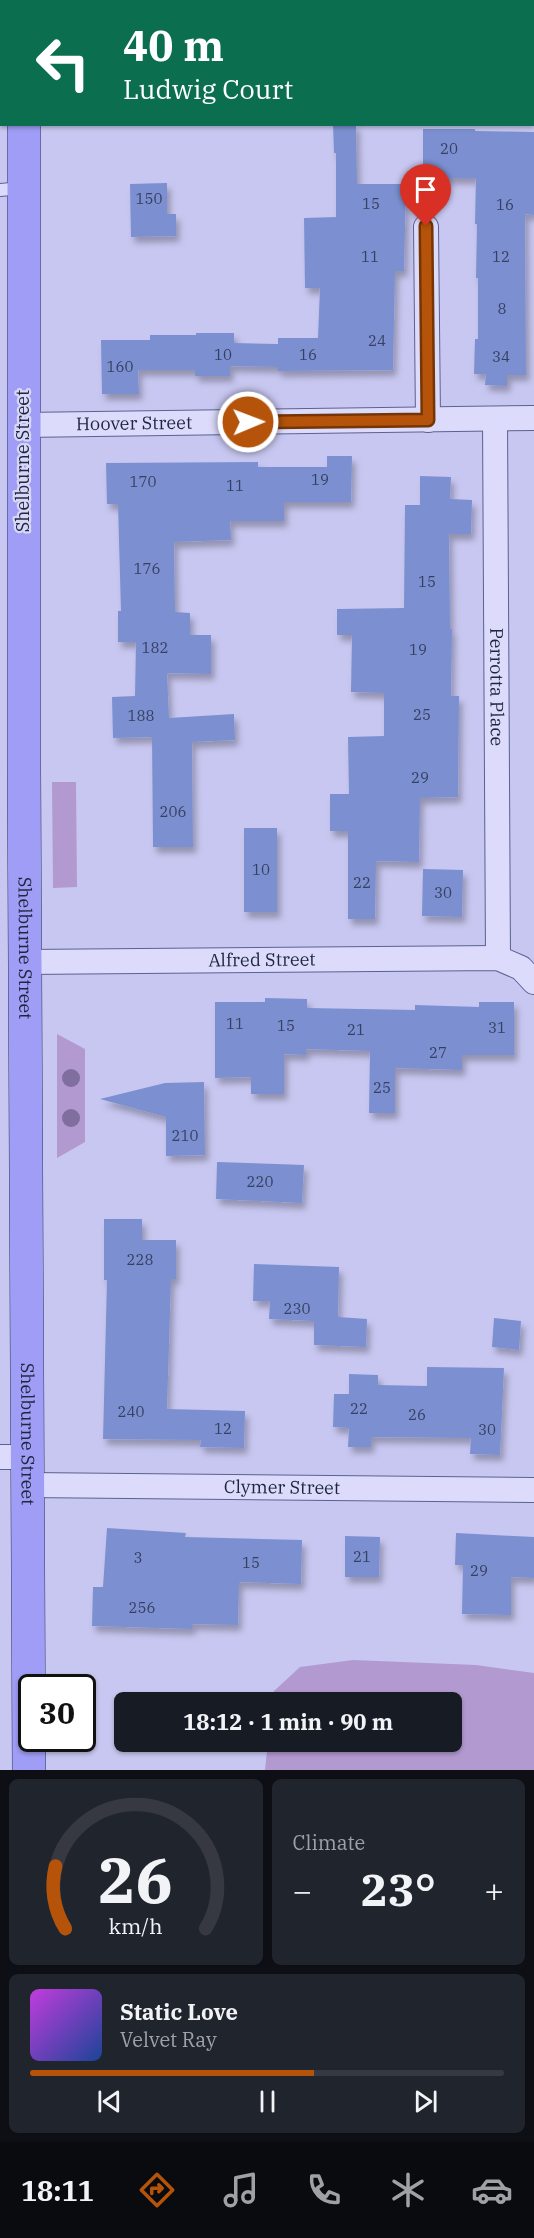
<!DOCTYPE html>
<meta charset="utf-8">
<style>
:root{--surface:#171b24;--page:#20242c;--text:#f1f3f6;--muted:#9ea1a6;--line:#363941;--accent:#b45309}
body{margin:0;font-family:"IBM Plex Serif",serif;background:var(--page);color:var(--text);height:100vh;display:flex;flex-direction:column;font-size:22px;white-space:nowrap}
*{box-sizing:border-box;margin:0}
p{font-size:20px;color:var(--muted)}
.icon{flex:none;width:33px;height:33px;fill:none;stroke:currentColor;stroke-width:2;stroke-linecap:round;stroke-linejoin:round}
.map{position:relative;height:1770px;overflow:hidden}
.details{display:flex;flex-direction:column;gap:9px;padding:9px;background:#0d0f14;flex:1}
.details>*{flex:none}
.banner{position:absolute;left:0px;top:0px;width:534px;height:126px;box-shadow:0 2px 4px #0004;background:#0b6e4f;color:#fff;overflow:hidden}
.speed{position:absolute;left:18px;top:1674px;display:flex;gap:12px;font-size:30px;font-weight:700;text-align:center}
.speed>*{display:grid;place-content:center;width:78px;height:78px;border-radius:50%;background:var(--surface);box-shadow:0 2px 4px #0004;line-height:1}
.speed .limit{border:3px solid #111;border-radius:9px;background:#fff;color:#111}
.pin{position:absolute;display:grid;place-items:center;width:51px;height:51px;color:#fff;margin:-62px -26px;border-radius:50% 50% 50% 0;rotate:-45deg;box-shadow:0 0 6px #0007}
.pin .icon{rotate:45deg}
.me{position:absolute;width:66px;margin:-33px;rotate:89deg;stroke-linejoin:round;filter:drop-shadow(0 0 4px #0008)}
.turn{display:flex;align-items:center;gap:21px;height:126px;padding:0 24px;font-size:27px}
.turn .icon{width:78px;height:78px;stroke-width:2.5}
.turn b{display:block;font-size:42px;line-height:51px}
.big{font-size:45px;font-weight:700;line-height:1.1}
.details .card{flex:1;display:flex;flex-direction:column;justify-content:center;gap:9px;min-width:0;padding:0 21px;border-radius:9px;background:var(--page)}
.details .dial{align-items:center;gap:0}
.dial svg{height:156px;overflow:visible;fill:none;stroke:var(--line);stroke-width:7;stroke-linecap:round;text-anchor:middle}
.dial text{fill:var(--text);stroke:none}
.song{display:flex;align-items:center;gap:18px}
.cover{width:72px;height:72px;border-radius:9px;background:linear-gradient(135deg,hsl(290 70% 55%),hsl(220 70% 35%))}
.played{height:6px;border-radius:3px;background:linear-gradient(90deg,var(--accent) 60%,var(--line) 60%)}
.keys{display:flex;justify-content:space-around;direction:ltr}
.heat{display:flex;justify-content:space-between;align-items:center;font-size:33px;direction:ltr}
.details .tiles{flex:1;display:grid;gap:9px;grid-template-columns:1fr 1fr}
.card:last-child{grid-column:span 2}
.trip{position:absolute;left:114px;top:1692px;width:348px;height:60px;border-radius:9px;background:var(--surface);box-shadow:0 2px 4px #0004;font-weight:700;line-height:60px;text-align:center}
.menu{display:flex;height:96px;justify-content:space-around;align-items:center;background:#090b0e;color:var(--muted)}
.menu .icon{width:42px;height:42px}
.menu .selected{color:var(--accent)}
.menu b{font-size:27px;color:var(--text)}
.map>svg:first-child{display:block}
.green{fill:#b299d0}
.building{fill:#7b90d1;filter:url(#shadow)}
.lines{fill:none;stroke-linecap:round;stroke-linejoin:round}
.lane-casing{stroke:#5b628e;stroke-width:14}
.street-casing{stroke:#5b628e;stroke-width:26}
.primary-casing{stroke:#2f385c;stroke-width:34}
.lane{stroke:#dcdbfb;stroke-width:12}
.street{stroke:#dcdbfb;stroke-width:24}
.primary{stroke:#9f9df5;stroke-width:33}
.tree{fill:#7f6e9e}
.route-casing{stroke:#753606;stroke-width:15}
.route{stroke:#b45309;stroke-width:10}
.labels{text-anchor:middle;stroke-width:4.5;stroke-linejoin:round;paint-order:stroke}
.number-label{font-size:15px;fill:#364062}
.street-label{font-size:18px;fill:#1f253d;stroke:#d8d7f8}
</style>
<div class="map">
<svg width="534" height="1770" viewBox="0 0 534 1770">
<defs>
<filter id="shadow"><feDropShadow dx="3.5" dy="6" stdDeviation="3" flood-color="#0004"/></filter>
</defs>
<rect width="100%" height="100%" fill="#c8c7f1"/>
<path class="green" d="M52,782H76L77,887L53,888Z
M57,1034L85,1049V1142L57,1158Z
M353,1660L476,1665L534,1673V1770H265L268,1742H452V1702H272L274,1691L300,1667Z"/>
<path class="building" d="M333,124H356L357,184H406L404,271H395L393,370L278,371V367L230,366V376H195V370H138L139,394H102L101,340H150V335H196V333H234V343L278,344V338H318L320,288H305L304,218L336,217V153H334Z
M423,129H475V131L534,132V215L525,214L526,375H507V386L485,385L486,374H474L475,339H478V278H476L477,224H475L476,178H423Z
M167,183V214H176V236L131,237L130,184Z
M327,456H352L351,502H284V521H230L231,540L174,542L175,612L190,613V635H211V674L167,673L169,718L234,714L235,740L192,742L193,847H153L152,737L113,738L112,697L135,696L136,642H118V611H121L118,504H107L106,463L258,462V467H327Z
M420,476L451,477L450,499L472,500L471,534H449L450,629H452L451,696H459L458,797L420,798L419,862L376,861L375,919H348V831H330V794H349L348,737L384,736V693L351,692L352,635H337V609L404,608L405,505H420Z
M244,828H277V912H244Z
M423,869L463,870L462,917L422,916Z
M265,998L307,999V1008L415,1010V1005L479,1007V1002H514V1055H462V1070L395,1068V1113H369L370,1051L306,1049V1055L284,1054V1094H251V1077L215,1078V1002H265Z
M204,1082L205,1155L166,1156V1117L100,1099L165,1083Z
M217,1162L304,1165L302,1203L216,1199Z
M104,1219H142V1240H176V1279H171L167,1409L245,1411L244,1448L200,1447L201,1440L103,1439L107,1280H104Z
M254,1264L339,1267L338,1317L367,1319L366,1347L314,1345V1321L269,1319L270,1301H253Z
M494,1318L521,1321L519,1350L492,1347Z
M427,1367L504,1368L500,1455L470,1454L471,1438L371,1437V1447H348L349,1428L333,1427L334,1394H349V1374L378,1375V1385L427,1386Z
M107,1528L186,1533L185,1537L302,1540L301,1584L239,1582L238,1625L192,1624V1629L92,1626L93,1587H103Z
M456,1533L534,1537V1578L511,1577V1615L462,1614L463,1565H455Z
M345,1536L380,1537L379,1577H345Z"/>
<g class="lines">
<defs>
<path id="lane" d="M0,190L22,188"/>
<g id="street">
<path d="M426,227L428,420"/>
<path id="s1" d="M495,419L498,958"/>
<path id="s2" d="M23,425L534,418"/>
<path id="s3" d="M25,962L498,958L521,968L534,982"/>
<path d="M0,1457H27"/>
<path id="s4" d="M28,1485L534,1490"/>
</g>
<g id="primary">
<path d="M24,2V0"/>
<path id="s5" d="M24,124V766L29,1770"/>
</g>
</defs>
<use href="#lane" class="lane-casing"/>
<use href="#street" class="street-casing"/>
<use href="#primary" class="primary-casing"/>
<use href="#lane" class="lane"/>
<use href="#street" class="street"/>
<use href="#primary" class="primary"/>
</g>
<g class="tree">
<circle cx="71" cy="1078" r="9"/>
<circle cx="71" cy="1118" r="9"/>
</g>
<g class="lines">
<defs>
<path id="route" d="M248,422L428,420L426,226"/>
</defs>
<use href="#route" class="route-casing"/>
<use href="#route" class="route"/>
</g>
<g class="labels">
<g class="number-label">
<text x="449" y="154">20</text>
<text x="149" y="204">150</text>
<text x="371" y="209">15</text>
<text x="505" y="210">16</text>
<text x="370" y="262">11</text>
<text x="501" y="262">12</text>
<text x="502" y="314">8</text>
<text x="377" y="346">24</text>
<text x="223" y="360">10</text>
<text x="308" y="360">16</text>
<text x="501" y="362">34</text>
<text x="120" y="372">160</text>
<text x="320" y="485">19</text>
<text x="143" y="487">170</text>
<text x="235" y="491">11</text>
<text x="147" y="574">176</text>
<text x="427" y="587">15</text>
<text x="155" y="653">182</text>
<text x="418" y="655">19</text>
<text x="422" y="720">25</text>
<text x="141" y="721">188</text>
<text x="420" y="783">29</text>
<text x="173" y="817">206</text>
<text x="261" y="875">10</text>
<text x="362" y="888">22</text>
<text x="443" y="898">30</text>
<text x="235" y="1029">11</text>
<text x="286" y="1031">15</text>
<text x="497" y="1033">31</text>
<text x="356" y="1035">21</text>
<text x="438" y="1058">27</text>
<text x="382" y="1093">25</text>
<text x="185" y="1141">210</text>
<text x="260" y="1187">220</text>
<text x="140" y="1265">228</text>
<text x="297" y="1314">230</text>
<text x="359" y="1414">22</text>
<text x="131" y="1417">240</text>
<text x="417" y="1420">26</text>
<text x="223" y="1434">12</text>
<text x="487" y="1435">30</text>
<text x="362" y="1562">21</text>
<text x="138" y="1563">3</text>
<text x="251" y="1568">15</text>
<text x="479" y="1576">29</text>
<text x="142" y="1613">256</text>
</g>
<g class="street-label">
<text dy="6" stroke="none"><textPath href="#s2" startOffset="111">Hoover Street</textPath></text>
<text transform="translate(23 461) rotate(-90)" y="6">Shelburne Street</text>
<text dy="6" stroke="none"><textPath href="#s1" startOffset="268">Perrotta Place</textPath></text>
<text dy="6" stroke="none"><textPath href="#s5" startOffset="824">Shelburne Street</textPath></text>
<text dy="6" stroke="none"><textPath href="#s3" startOffset="237">Alfred Street</textPath></text>
<text dy="6" stroke="none"><textPath href="#s5" startOffset="1310">Shelburne Street</textPath></text>
<text dy="6" stroke="none"><textPath href="#s4" startOffset="254">Clymer Street</textPath></text>
</g>
</g>
</svg>
<div class="speed"><div class="limit">30</div></div>
<div class="pin" style="left:426px;top:226px;background:#d93025"><svg class="icon" aria-label="arrive" viewBox="0 0 24 24"><path d="M6 21V4h12l-3 4 3 4H6"/></svg></div>
<svg class="me" style="left:248px;top:422px" viewBox="-20 -20 40 40"><circle r="17" fill="#b45309" stroke="#fff" stroke-width="3"/><path d="M0-11L8 9 0 5-8 9z" fill="#fff"/></svg>
<div class="trip">18:12 · 1 min · 90 m</div>
<div class="banner">
<div class="turn"><svg class="icon" aria-label="left" viewBox="0 0 24 24"><path d="M17 20v-9H6M10 6l-5 5 5 5"/></svg><div><b>40 m</b>Ludwig Court</div></div>
</div>
</div>
<section class="details">
<div class="tiles">
<div class="card dial"><svg viewBox="0 0 100 80">
<path d="M14 69A42 42 0 1 1 86 69"/>
<path d="M14 69A42 42 0 0 1 9 37" stroke="#b45309"/>
<text x="50" y="56" font-size="32" font-weight="700">26</text>
<text x="50" y="72" font-size="11">km/h</text>
</svg></div>
<div class="card"><p>Climate</p>
<div class="heat"><a>−</a><b class="big">23°</b><a>+</a></div>
</div>
<div class="card">
<div class="song"><i class="cover"></i><div><b>Static Love</b><p>Velvet Ray</p></div></div>
<div class="played"></div>
<div class="keys"><svg class="icon" aria-label="previous" viewBox="0 0 24 24"><path d="M18 5L8 12l10 7zM5 5v14"/></svg><svg class="icon" aria-label="pause" viewBox="0 0 24 24"><path d="M8 5v14M16 5v14"/></svg><svg class="icon" aria-label="next" viewBox="0 0 24 24"><path d="M6 5l10 7-10 7zM19 5v14"/></svg></div>
</div>
</div>
</section>
<nav class="menu">
<b>18:11</b>
<svg class="icon selected" aria-label="directions" viewBox="0 0 24 24"><path d="M12 3l9 9-9 9-9-9zM9 14v-3h6M13 9l2 2-2 2"/></svg>
<svg class="icon" aria-label="music" viewBox="0 0 24 24"><path d="M9 18V5l10-2v13"/><circle cx="6" cy="18" r="3"/><circle cx="16" cy="16" r="3"/></svg>
<svg class="icon" aria-label="phone" viewBox="0 0 24 24"><path d="M5 4h4l2 5-3 2q2 4 5 5l2-3 5 2v4C11 20 4 13 5 4z"/></svg>
<svg class="icon" aria-label="climate" viewBox="0 0 24 24"><path d="M12 3v18M4 7l16 10M4 17L20 7"/></svg>
<svg class="icon" aria-label="car" viewBox="0 0 24 24"><path d="M5 17H2v-5l4-1 3-4h7l3 4 3 1v5h-3M9 17h6M6 11h13"/><circle cx="7" cy="17" r="2"/><circle cx="17" cy="17" r="2"/></svg>
</nav>
